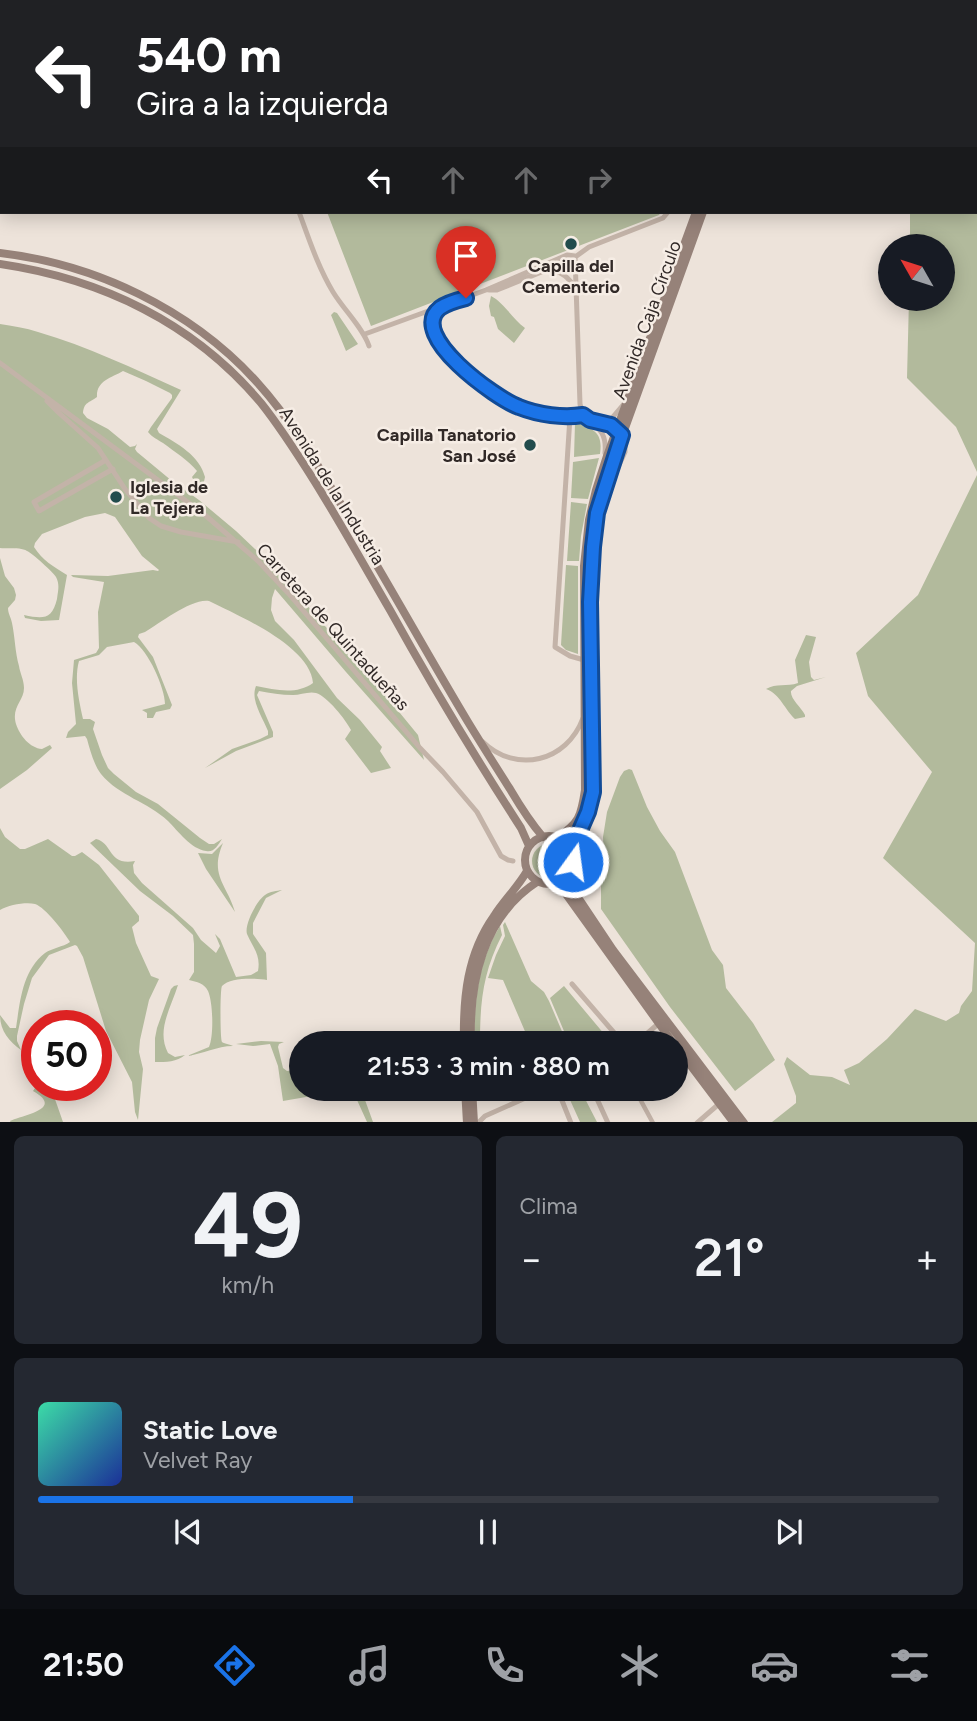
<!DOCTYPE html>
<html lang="es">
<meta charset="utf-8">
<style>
:root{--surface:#171b24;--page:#242831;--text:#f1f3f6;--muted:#9ea1a6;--line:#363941;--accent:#1a73e8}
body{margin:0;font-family:Figtree,sans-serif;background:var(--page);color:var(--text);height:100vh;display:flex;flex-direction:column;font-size:26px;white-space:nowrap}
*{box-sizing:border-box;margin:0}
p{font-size:23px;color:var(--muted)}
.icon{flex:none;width:38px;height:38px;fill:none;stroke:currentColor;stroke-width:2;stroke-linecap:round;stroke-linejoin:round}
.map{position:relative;height:1122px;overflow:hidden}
.details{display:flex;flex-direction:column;gap:14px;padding:14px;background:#0d0f14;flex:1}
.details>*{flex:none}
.guide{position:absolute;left:0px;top:0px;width:978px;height:214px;box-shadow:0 4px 18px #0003;background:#202124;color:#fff;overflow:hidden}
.needle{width:46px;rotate:309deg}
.fabs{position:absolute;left:878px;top:234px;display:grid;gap:14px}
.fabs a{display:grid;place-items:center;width:77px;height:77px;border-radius:50%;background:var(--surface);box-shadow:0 4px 18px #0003;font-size:35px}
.speed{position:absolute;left:21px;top:1010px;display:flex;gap:14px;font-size:35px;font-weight:700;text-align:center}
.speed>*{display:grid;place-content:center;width:91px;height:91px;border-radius:50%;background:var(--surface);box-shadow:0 4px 18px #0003;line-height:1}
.speed .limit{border:10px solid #d22;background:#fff;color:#111}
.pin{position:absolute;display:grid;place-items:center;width:60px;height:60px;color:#fff;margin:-72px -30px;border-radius:50% 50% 50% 0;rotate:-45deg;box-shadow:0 0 7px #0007}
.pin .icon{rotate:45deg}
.me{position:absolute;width:77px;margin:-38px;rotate:14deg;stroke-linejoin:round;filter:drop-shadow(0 0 5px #0008)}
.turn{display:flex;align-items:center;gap:24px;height:147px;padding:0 21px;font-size:32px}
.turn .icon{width:91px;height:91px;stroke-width:2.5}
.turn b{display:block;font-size:49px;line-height:60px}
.lanes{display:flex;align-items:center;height:66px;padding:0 21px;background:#0003;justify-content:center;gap:35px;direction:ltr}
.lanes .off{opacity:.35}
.big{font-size:52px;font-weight:600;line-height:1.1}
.details .tile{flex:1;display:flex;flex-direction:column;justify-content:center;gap:10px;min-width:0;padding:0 24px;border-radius:10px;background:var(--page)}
.details .dial{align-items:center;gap:0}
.dial b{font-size:91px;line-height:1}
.song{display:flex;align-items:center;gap:21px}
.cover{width:84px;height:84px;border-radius:10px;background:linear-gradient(135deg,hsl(160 70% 55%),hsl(230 70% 35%))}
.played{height:7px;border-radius:4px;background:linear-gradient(90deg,var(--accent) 35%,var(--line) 35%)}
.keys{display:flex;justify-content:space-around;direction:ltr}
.heat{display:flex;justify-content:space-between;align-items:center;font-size:38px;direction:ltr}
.details .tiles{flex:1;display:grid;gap:14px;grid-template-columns:1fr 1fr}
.tile:last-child{grid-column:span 2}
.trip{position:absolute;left:289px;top:1031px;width:399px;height:70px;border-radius:35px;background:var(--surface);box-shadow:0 4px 18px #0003;font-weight:600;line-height:70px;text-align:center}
.menu{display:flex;height:112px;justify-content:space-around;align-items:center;background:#090b0e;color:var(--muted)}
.menu .icon{width:49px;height:49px}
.menu .on{color:var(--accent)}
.menu b{font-size:32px;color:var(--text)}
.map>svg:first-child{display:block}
.green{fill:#b2ba9c}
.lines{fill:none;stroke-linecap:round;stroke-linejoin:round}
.pedestrian{stroke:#c3b3a8;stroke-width:4.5}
.minor{stroke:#c3b3a8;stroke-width:5}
.secondary{stroke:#968279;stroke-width:8}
.route-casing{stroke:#114b97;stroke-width:18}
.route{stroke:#1a73e8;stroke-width:12}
.poi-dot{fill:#224c4d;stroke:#f6ede5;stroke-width:2.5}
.labels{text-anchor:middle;stroke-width:5;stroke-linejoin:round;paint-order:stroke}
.poi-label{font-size:18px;font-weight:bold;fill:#312927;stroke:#f6ede5}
.street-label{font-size:18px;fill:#312927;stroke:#f6ede5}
</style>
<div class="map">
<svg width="977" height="1123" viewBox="0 0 977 1123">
<rect width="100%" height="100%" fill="#ede3da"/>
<path class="green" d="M246,0H586L587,2H247Z
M887,0H977V472L956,427L907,378L909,299H943V247H910V212H976V2H887Z
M327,212H661L659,215L371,326Z
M491,296C503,302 513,319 525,328L514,343L498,329L494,317L491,316L489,306Z
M334,312L337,313L358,344L346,351L331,315Z
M0,324C12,326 26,328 38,332C87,346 134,369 181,390L157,429L159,433C177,443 200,456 205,477L203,486L194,481L192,477L197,471C188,460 175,452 163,443C157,439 153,438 148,432L151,427L172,398V395L170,393L146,381L123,371C111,378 96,381 97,397C89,403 84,402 83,413L87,418L108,429L130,447L135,446L137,444L135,449L137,452L172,481L199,500L236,531L274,567L395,707L418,735L424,760L346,672L275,589L272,598L271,610L275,621L294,640L337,698L360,720L382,747L380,751L391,768L371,773L345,739L351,730C346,720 327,696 316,693C309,691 300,695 293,695C281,695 270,693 259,691L257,695L273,732V737L236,751L205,768L232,749L260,739L268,735V731C263,718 250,700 256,686C275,690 297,695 313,683C310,646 239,616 209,601C192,598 160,623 145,632L139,634L138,637L153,657L172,705L170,709L156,712L153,718H147V713L142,710L165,704C165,688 148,650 134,642L107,647L99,655L79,661C74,679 79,701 83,719H90L95,722L93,729L102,755L108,768L114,774L136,792L158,804L200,838L209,844H214L222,839C218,845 214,853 206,851C191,849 178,831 168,821C148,802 119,796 101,774C94,765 90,750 87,739L85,736L66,738L68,732L76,724L72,683L74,660L96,653L99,648L98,612L104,582L73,577L71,575L108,576L153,570L158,571L159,570L142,556L115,517L105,513L85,517L42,534L35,543L34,547C42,560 54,567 67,575L59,620L41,621L25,618L24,615C43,619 52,620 57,599C58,590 60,585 56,577C54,573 32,553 27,551C21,547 8,549 0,548Z
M577,422C595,430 603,433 600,454L574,457L575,423Z
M599,458L588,499L571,498L573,462Z
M977,475V1122H772L796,1103V1096L784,1064L787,1057L810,1075L832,1077L850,1085L844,1070L859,1063L887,1039L915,1009L946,1021L959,1013L961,1006L972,991L975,943L883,858L932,772L868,696L856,653L918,595Z
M571,502L587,504L581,536L579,561H567Z
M0,558L5,576L14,588L16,595L15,600L8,608C8,614 11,617 12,623C15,637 15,652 19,666C20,673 24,680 24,688C24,701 11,707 16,724C20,736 30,748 42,749L50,745L52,748L27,770L0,789Z
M566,565L578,566V654L566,650L561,645Z
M806,635L816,637L809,662L811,677L814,680L826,677L797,686L791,691C790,699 801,707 805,715V717L795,719C785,710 780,694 766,689C776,683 787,687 798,683L795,660Z
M629,769L632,770L647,807L660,831L675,852L712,950L723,965L726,988L753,1023L775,1060L735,1091L670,1007L601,909V880L604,858L603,837L607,812L620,777L624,771Z
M0,828L5,837L20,849H25L48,839L72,856H75L82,852L99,865L139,916V921L132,927L136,943L151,976L159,979L149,1000L140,1040L139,1052L143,1069L138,1120L135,1112L132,1082L106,1031L83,957L77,946L75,945L49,955L32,978L24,1004L17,1036V1041L21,1050C9,1041 0,1031 0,1015L10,1028H16C20,1002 22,971 45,953C52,948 63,947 70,942C65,933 45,907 35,904C25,902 9,905 0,910Z
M96,839C113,843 108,866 135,861L133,865L134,873L142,883L193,928L201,940L216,953L220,946L215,934L220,939L236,977L251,975L258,971C261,955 253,948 247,934C244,925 257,900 265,895C270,891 277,891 282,890L266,898L253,923V934L266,953L267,980C256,978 230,977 222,986C220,988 220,1039 222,1042C223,1043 231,1045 233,1046C217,1046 203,1054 187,1056L209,1047C214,1036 213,1002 208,991C204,983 197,982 189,980L194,972V944L193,935L173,916L140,891L90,843Z
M223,843C209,876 227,884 235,912L206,869L198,853L212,854Z
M532 861a17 17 0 1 1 34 0a17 17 0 1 1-34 0Z
M505,922L531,981L544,992L549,1001L567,1043H530L503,980L488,978L496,955L505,936L503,925Z
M500,926L502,935C483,972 480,1002 480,1043H474C475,1000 477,964 500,926Z
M178,985C171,1008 156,1030 168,1053L175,1057L185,1055C177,1062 166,1062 155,1062V1038L157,1028L171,989L174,986Z
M564,986L610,1041L612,1043H569L550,998Z
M261,1041L284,1042L279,1044L278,1047L283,1068L287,1071L301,1069V1088L361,1089L373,1122H367L352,1089L283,1101L278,1066L270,1044L253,1046L236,1044Z
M37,1085L44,1088L45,1085H50L63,1122L11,1123L10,1121C23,1115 65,1109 33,1091Z
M568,1088L580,1089L597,1122H580L566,1091Z"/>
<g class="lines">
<path class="pedestrian" d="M634,1088L653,1123"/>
<path class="minor" d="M219,0V2
M0,68L2,69
M299,212C309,239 318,267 333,292C344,310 363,328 369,346
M575,256L580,404C584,428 608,421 605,453
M548,269C561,271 570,278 575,289
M489,290H497L571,260L589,247L663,218L668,212
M426,313C452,374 514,424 583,415
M365,334L486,290L567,255L575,256
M0,363L205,515L258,561L289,594L420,748L443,772L477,812L501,856L508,860L513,861
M47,401L59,413L98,448L125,489L149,518L161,526L181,532L238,542
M570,417L555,647L570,656L584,660
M593,421L611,425L625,440V452L610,485
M602,422L612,418L623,405
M106,460L34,502L39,511L113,469
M483,742C516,774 567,762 583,718
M572,984L623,1043
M636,1043L658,1024
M557,1088L571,1123
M592,1088L608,1123
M478,1123L485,1116L548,1088
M697,1123L720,1103"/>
<path class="secondary" d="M772,2L773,0
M780,2V0
M0,253C95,264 190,309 255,380C295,424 324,475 353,525C392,590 429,657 468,722C482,745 496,767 510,789C520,806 530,822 543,837
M0,264C102,279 194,323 261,403C281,428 298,455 315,482C341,524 365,567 390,610C431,684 475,757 521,828L529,846
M525 860a24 24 0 1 1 48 0a24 24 0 1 1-48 0Z
M557,838C579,823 581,817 585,790L584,566L589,520L596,490L607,456L696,212
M571,851L588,812L593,792L590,581L594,536L598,513L620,442L703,212
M567,876L575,893L613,950L744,1123
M558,883L673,1043
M464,1043C463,998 467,954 494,916C504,900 518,887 527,871
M471,1043C469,982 483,917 537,882
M676,1046L734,1123
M465,1088L467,1123
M472,1088L474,1123"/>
</g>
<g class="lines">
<defs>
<path id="route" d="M466,298C458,300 447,303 440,308C406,335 497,399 519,407C539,415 563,418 583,415L590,420L611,425L622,435L597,513L593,547L590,602L593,792L588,812L571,851L573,862"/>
</defs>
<use href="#route" class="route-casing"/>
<use href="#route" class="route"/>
</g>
<g class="poi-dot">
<circle cx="571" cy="244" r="7"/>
<circle cx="530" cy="445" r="7"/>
<circle cx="116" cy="497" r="7"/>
</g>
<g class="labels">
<g class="poi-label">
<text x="571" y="272">Capilla del<tspan x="571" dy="21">Cementerio</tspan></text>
<text x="516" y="441" text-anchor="end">Capilla Tanatorio<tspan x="516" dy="21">San José</tspan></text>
<text x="130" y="493" text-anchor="start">Iglesia de<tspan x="130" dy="21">La Tejera</tspan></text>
</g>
<g class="street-label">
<text transform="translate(647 320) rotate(-70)" y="6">Avenida Caja Círculo</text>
<text transform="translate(332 486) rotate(58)" y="6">Avenida de la Industria</text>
<text transform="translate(333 627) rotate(48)" y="6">Carretera de Quintadueñas</text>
</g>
</g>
</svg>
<div class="fabs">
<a><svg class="needle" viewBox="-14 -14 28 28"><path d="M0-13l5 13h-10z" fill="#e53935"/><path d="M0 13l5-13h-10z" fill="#9ea1a6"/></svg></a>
</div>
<div class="speed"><div class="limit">50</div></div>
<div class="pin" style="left:466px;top:298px;background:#d93025"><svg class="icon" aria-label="arrive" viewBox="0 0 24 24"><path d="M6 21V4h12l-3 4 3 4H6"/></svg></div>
<svg class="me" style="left:573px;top:862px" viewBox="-20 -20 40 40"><circle r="17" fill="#1a73e8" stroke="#fff" stroke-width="3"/><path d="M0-11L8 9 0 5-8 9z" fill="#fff"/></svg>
<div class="trip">21:53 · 3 min · 880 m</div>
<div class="guide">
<div class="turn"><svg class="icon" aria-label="left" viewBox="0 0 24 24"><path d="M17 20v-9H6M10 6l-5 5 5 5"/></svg><div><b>540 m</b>Gira a la izquierda</div></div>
<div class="lanes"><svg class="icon" aria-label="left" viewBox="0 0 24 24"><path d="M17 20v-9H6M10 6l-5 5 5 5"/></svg><svg class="icon off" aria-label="ahead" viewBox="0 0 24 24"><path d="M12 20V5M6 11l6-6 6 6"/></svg><svg class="icon off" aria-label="ahead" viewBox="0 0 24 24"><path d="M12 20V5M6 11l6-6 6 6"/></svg><svg class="icon off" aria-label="right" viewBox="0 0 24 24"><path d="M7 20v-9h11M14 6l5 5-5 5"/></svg></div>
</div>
</div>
<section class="details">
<div class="tiles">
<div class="tile dial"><b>49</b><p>km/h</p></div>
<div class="tile"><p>Clima</p>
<div class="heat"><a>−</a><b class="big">21°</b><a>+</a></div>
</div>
<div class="tile">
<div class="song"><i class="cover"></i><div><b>Static Love</b><p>Velvet Ray</p></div></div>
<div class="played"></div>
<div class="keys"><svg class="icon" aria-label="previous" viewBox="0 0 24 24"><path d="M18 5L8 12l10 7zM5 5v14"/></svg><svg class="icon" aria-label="pause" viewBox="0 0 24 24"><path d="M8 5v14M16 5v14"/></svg><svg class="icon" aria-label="next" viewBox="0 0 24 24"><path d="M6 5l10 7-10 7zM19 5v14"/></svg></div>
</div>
</div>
</section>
<nav class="menu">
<b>21:50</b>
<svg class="icon on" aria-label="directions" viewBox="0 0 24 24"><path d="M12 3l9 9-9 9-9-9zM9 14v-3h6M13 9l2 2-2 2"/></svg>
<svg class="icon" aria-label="music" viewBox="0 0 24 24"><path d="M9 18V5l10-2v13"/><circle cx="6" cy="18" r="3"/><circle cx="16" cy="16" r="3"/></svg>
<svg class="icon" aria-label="phone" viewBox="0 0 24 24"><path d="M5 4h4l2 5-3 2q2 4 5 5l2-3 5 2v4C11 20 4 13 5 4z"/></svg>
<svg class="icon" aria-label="climate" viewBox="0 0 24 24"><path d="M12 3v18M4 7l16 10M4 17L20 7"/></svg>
<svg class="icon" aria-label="car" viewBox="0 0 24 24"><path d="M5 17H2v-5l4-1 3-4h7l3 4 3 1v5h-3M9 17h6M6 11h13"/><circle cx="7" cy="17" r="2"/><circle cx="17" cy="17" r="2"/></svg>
<svg class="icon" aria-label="filters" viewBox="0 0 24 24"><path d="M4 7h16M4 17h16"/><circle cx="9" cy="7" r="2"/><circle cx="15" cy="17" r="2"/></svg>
</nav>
